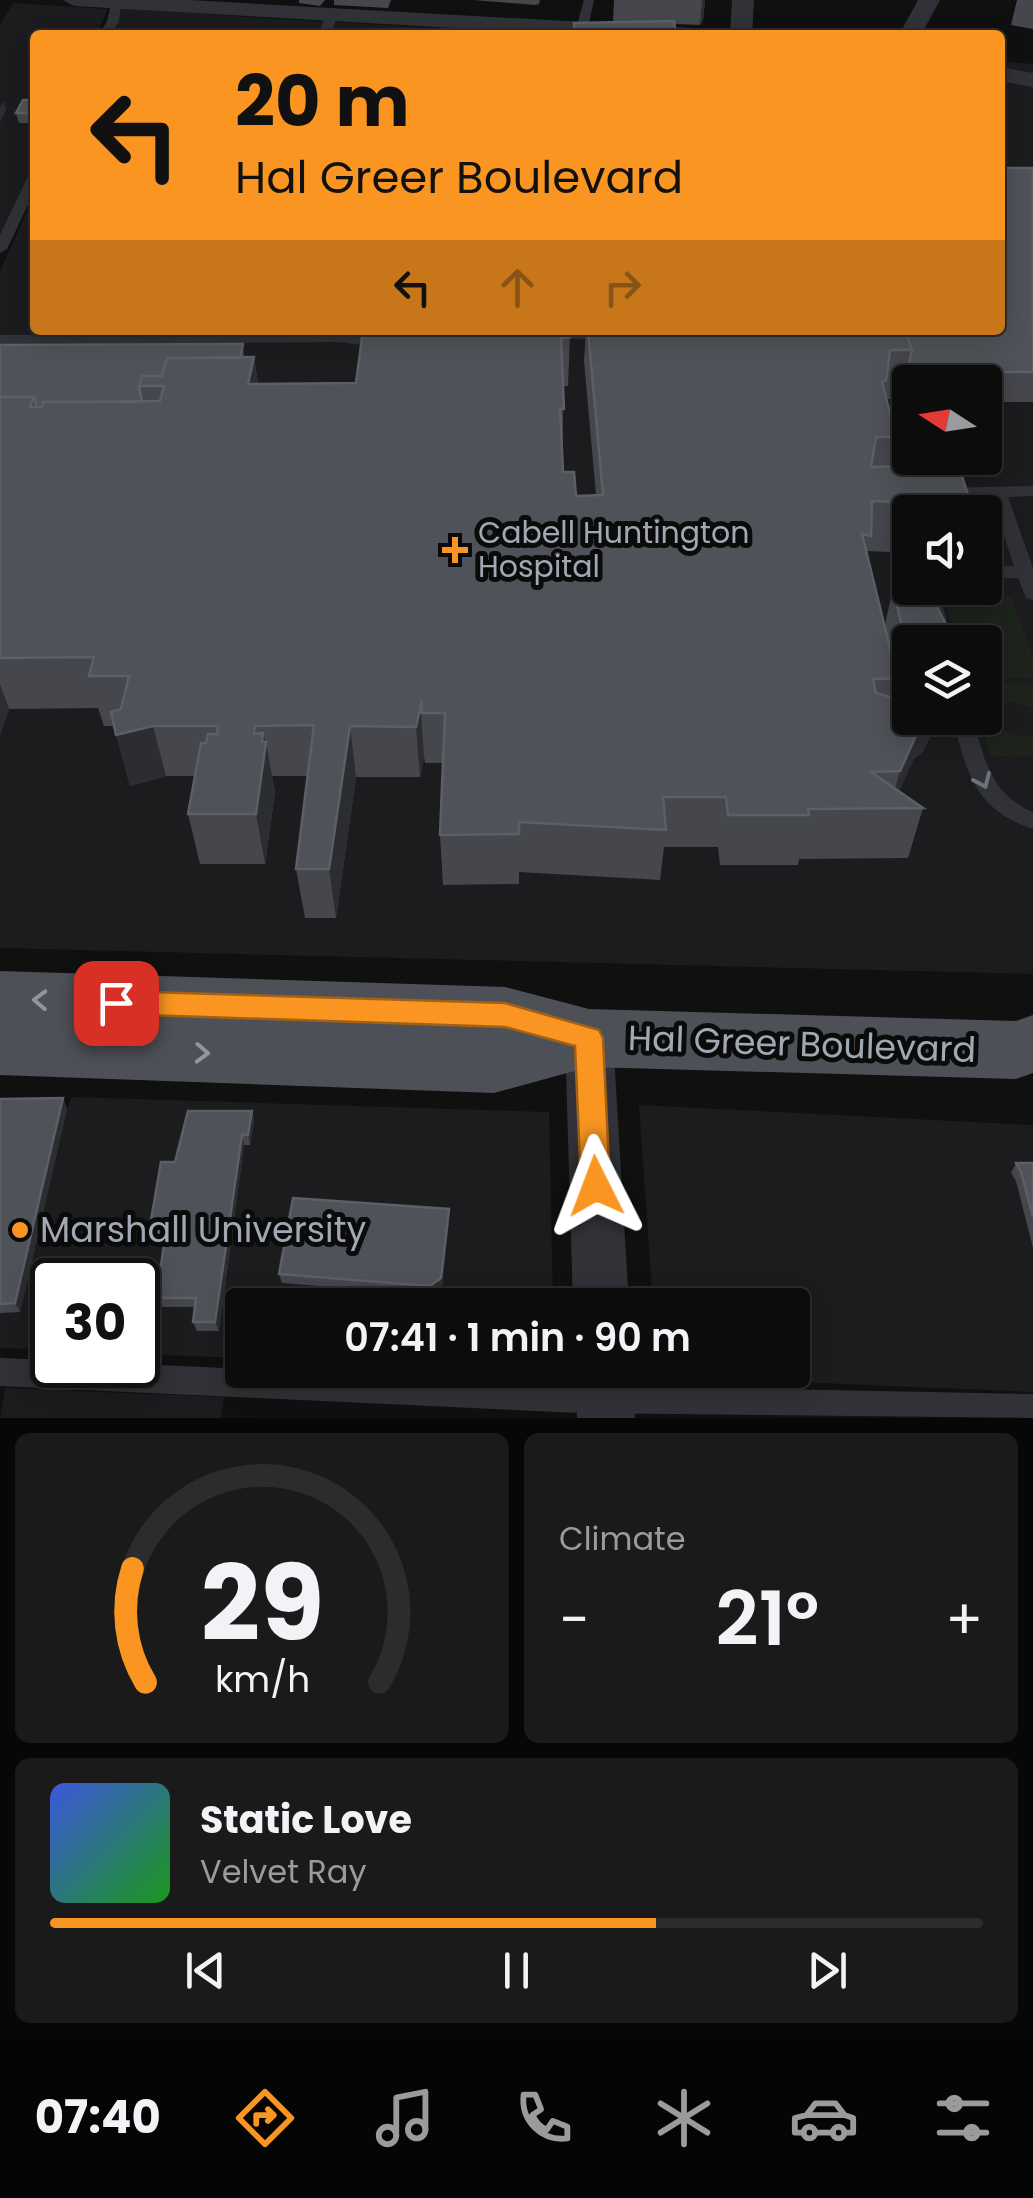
<!DOCTYPE html>
<meta charset="utf-8">
<style>
:root{--surface:#0c0c0d;--page:#1a1a1b;--text:#f1f3f6;--muted:#9a9b9d;--line:#2c2c2e;--accent:#f99520}
body{margin:0;font-family:Poppins,sans-serif;background:var(--page);color:var(--text);height:100vh;display:flex;flex-direction:column;font-size:38px;white-space:nowrap}
*{box-sizing:border-box;margin:0}
p{font-size:32px;color:var(--muted)}
.icon{flex:none;width:55px;height:55px;fill:none;stroke:currentColor;stroke-width:2;stroke-linecap:round;stroke-linejoin:round}
.map{position:relative;height:1418px;overflow:hidden}
.panel{display:flex;flex-direction:column;gap:15px;padding:15px;background:#070707;flex:1}
.panel>*{flex:none}
.hud{position:absolute;left:30px;top:30px;width:975px;height:305px;border-radius:10px;box-shadow:0 5px 25px #0003,0 0 0 2px var(--line);background:#f99520;color:#111;overflow:hidden}
.needle{width:65px;rotate:282deg}
.buttons{position:absolute;left:892px;top:365px;display:grid;gap:20px}
.buttons a{display:grid;place-items:center;width:110px;height:110px;border-radius:10px;background:var(--surface);box-shadow:0 5px 25px #0003,0 0 0 2px var(--line);font-size:50px}
.speed{position:absolute;left:30px;top:1258px;display:flex;gap:20px;font-size:50px;font-weight:700;text-align:center}
.speed>*{display:grid;place-content:center;width:130px;height:130px;border-radius:50%;background:var(--surface);box-shadow:0 5px 25px #0003,0 0 0 2px var(--line);line-height:1}
.speed .limit{border:5px solid #111;border-radius:15px;background:#fff;color:#111}
.pin{position:absolute;display:grid;place-items:center;width:85px;height:85px;color:#fff;margin:-42px;border-radius:20px;box-shadow:0 5px 15px #0006}
.me{position:absolute;width:110px;margin:-55px;rotate:357deg;stroke-linejoin:round;filter:drop-shadow(0 0 8px #0008)}
.turn{display:flex;align-items:center;gap:35px;height:210px;padding:0 40px;font-size:45px}
.turn .icon{width:130px;height:130px;stroke-width:2.5}
.turn b{display:block;font-size:70px;line-height:85px}
.lanes{display:flex;align-items:center;height:95px;padding:0 40px;background:#0003;justify-content:center;gap:50px;direction:ltr}
.lanes .off{opacity:.35}
.big{font-size:75px;font-weight:600;line-height:1.1}
.panel .widget{flex:1;display:flex;flex-direction:column;justify-content:center;gap:15px;min-width:0;padding:0 35px;border-radius:15px;background:var(--page)}
.panel .dial{align-items:center;gap:0}
.dial svg{height:260px;overflow:visible;fill:none;stroke:var(--line);stroke-width:7;stroke-linecap:round;text-anchor:middle}
.dial text{fill:var(--text);stroke:none}
.song{display:flex;align-items:center;gap:30px}
.cover{width:120px;height:120px;border-radius:15px;background:linear-gradient(135deg,hsl(230 70% 55%),hsl(120 70% 35%))}
.played{height:10px;border-radius:5px;background:linear-gradient(90deg,var(--accent) 65%,var(--line) 65%)}
.keys{display:flex;justify-content:space-around;direction:ltr}
.heat{display:flex;justify-content:space-between;align-items:center;font-size:55px;direction:ltr}
.panel .tiles{flex:1;display:grid;gap:15px;grid-template-columns:1fr 1fr}
.widget:last-child{grid-column:span 2}
.trip{position:absolute;left:225px;top:1288px;width:585px;height:100px;border-radius:10px;background:var(--surface);box-shadow:0 5px 25px #0003,0 0 0 2px var(--line);font-weight:600;line-height:100px;text-align:center}
.tabs{display:flex;height:160px;justify-content:space-around;align-items:center;background:#050505;color:var(--muted)}
.tabs .icon{width:70px;height:70px}
.tabs .selected{color:var(--accent)}
.tabs b{font-size:45px;color:var(--text)}
.map>svg:first-child{display:block}
.built{fill:#1c1c1e;fill-rule:evenodd}
.green{fill:#1c241c}
.lines{fill:none;stroke-linecap:round;stroke-linejoin:round}
.lane{fill:#313237;fill-rule:evenodd}
.street{fill:#313237;fill-rule:evenodd}
.primary{fill:#4d5056;fill-rule:evenodd}
.wall{fill:#45474d}
.shaded-wall{fill:#2c2d30}
.building{fill:#4f5258;stroke:#5b5f66;stroke-width:2.5;fill-rule:evenodd}
.oneway{stroke:#6e737b}
.oneway2{stroke:#8f96a0}
.route{fill:#f99520;stroke:#a26115;stroke-width:2.5}
.poi-dot{fill:#f99520;stroke:#0b0b0c;stroke-width:4}
.labels{text-anchor:middle;stroke-width:10;stroke-linejoin:round;paint-order:stroke}
.poi-label{font-size:30px;fill:#a0a8b3;stroke:#0b0b0c;text-anchor:start}
.near-street-label{font-size:35px;fill:#a0a8b3;stroke:#0b0b0c}
.near-poi-label{font-size:35px;fill:#a0a8b3;stroke:#0b0b0c;text-anchor:start}
</style>
<div class="map">
<svg width="1033" height="1418" viewBox="0 0 1033 1418">
<rect width="100%" height="100%" fill="#101011"/>
<path class="built" d="M13,3L108,9L96,35H35V169L0,245V25Z
M119,7L246,17L560,35H106Z
M1000,61L1033,64V974L0,948V271L35,194V330H1000ZM910,382H985V458H910ZM910,512H985V588H910ZM910,642H985V718H910Z
M71,1097L549,1112L553,1305H242V1358L138,1354V1280H52V1350L0,1348V1109L66,1112Z
M639,1105L1033,1125V1392L658,1376V1370H792V1305H653Z
M5,1388L224,1397L221,1418H0Z"/>
<path class="green" d="M948,594L1010,596L1033,656V678H985V642H957L947,607Z
M985,683H1033V708L1015,702L1003,703L993,716H985Z
M980,722C1000,722 1010,740 1033,736V756H990Z"/>
<g class="lines">
<path class="lane" d="M112,0L121,2L119,21L111,35H99L107,21Z
M584,0H594L588,28L582,31L576,28Z
M332,12L338,15L330,35H318L326,15Z
M35,172V190L7,249L0,253V235L28,176Z
M613,330L619,334L611,339H545L537,334L543,330Z
M338,332L371,336L379,341L371,346L338,342L0,345V335Z
M1033,486V496L1008,497L1033,568V600L1026,598L1018,578H985V566H1014L991,497L940,498L931,493L940,488Z
M920,588H938L952,642H933Z
M953,718H973C984,758 990,794 1033,812V829C975,810 966,772 953,718Z
M0,1358L52,1360V1365L138,1364L579,1385L1033,1394V1418L579,1413L0,1386Z"/>
<path class="street" d="M63,0H189L691,28L702,35H573L74,6Z
M732,0H754L752,35H730Z
M918,0H940L921,35H899Z
M1000,67L1033,73V87L1000,81Z
M589,1017L606,1023L613,1038L629,1305H573L565,1038L572,1023Z
M575,1370H633L635,1418H577Z"/>
<path class="primary" d="M0,971L505,987L589,1009L1016,1021L1033,1015V1073L1016,1079L589,1067L494,1093L0,1075Z"/>
</g>
<path class="wall" d="M299,0H325L320,6L299,3Z
M334,0H391L388,8L334,5Z
M473,0H540L539,4L535,5Z
M614,0H705L703,20L700,25L674,24L676,35H574V23L637,22L613,21Z
M1017,0H1033V29L1011,25Z
M35,100V123H19L16,113Z
M1033,168V402H985V382H910V402H902V399H886L896,437L889,467L971,504L969,512H910V553L868,551L867,555L885,628L886,619L898,569L910,580V718H937L934,730L921,754L914,758L899,791L923,808L908,858L799,859L798,865H720L718,847H664L660,880L519,872V884L443,885L440,835L443,763H425L424,757L420,777H356L336,918H305L296,869L308,776H272L275,792L265,864H200L188,814L194,776H166L130,786L114,726H104L98,708L9,709L0,735V345L243,344L244,357H254L258,384L356,383L363,330L570,337L568,386H563V472L576,496L596,495L584,361L586,330L881,332V330H1000Z
M63,1098L67,1109L20,1312L0,1313V1099Z
M252,1111L254,1121L250,1145H244L219,1331H197L193,1322L195,1307H159L156,1298L165,1241H153L149,1232L175,1162Z
M1016,1163H1033V1248L1016,1181L1011,1173Z
M449,1209V1219L442,1287L431,1295L282,1283L279,1274Z"/>
<path class="shaded-wall" d="M702,0H705L703,20L700,25Z
M4,101L6,110L0,122V107Z
M254,357L261,406L248,384Z
M0,684L9,709L0,735Z
M422,700L421,713L424,757L420,777L416,727Z
M924,718H937L934,730L921,754L914,758L892,808H889L900,771Z
M153,726L166,776L130,786L116,735Z
M255,726L263,766L262,742L263,733L266,746V742L275,792L265,864L256,814L254,734Z
M350,726L356,777L336,918L329,869Z
M63,1098L67,1109L20,1312L15,1303Z
M252,1111L254,1121L250,1145L248,1135Z
M242,1135L244,1145L219,1331L215,1322Z
M449,1209V1219L442,1287L431,1295L430,1286Z"/>
<path class="building" d="M674,21L676,35H575L574,23Z
M23,100H35V113H16Z
M1000,168H1033V372L909,371L908,368L912,350L906,332H897L896,330H1000Z
M363,330H569L570,337L561,338L564,409H560L563,472H574L576,496L603,495L588,330L906,332L912,350H890L886,381H882L896,437H876L871,467L958,464L971,504L872,501L871,536L862,534L892,656H909L894,593H903L898,569L910,580V588H917L936,605L951,634V642H910V718H924L900,771L871,772L923,808L808,809L809,815H728L726,797H663L666,830L519,822V834L440,835L445,713H421L422,700L416,727L350,726L329,869H296L314,725L255,726L254,734L263,733L262,742H266L256,814H188L201,743H206L208,734H217L218,726H153L116,735L111,712L121,709L129,676H89L94,657L0,658V397H34L30,407H42L43,402L160,401L164,386H139L142,376H162L167,358L254,357L248,384L356,383ZM909,678L901,700L876,693L873,679Z
M243,344L240,358H167L162,376H142L139,386L142,402H43L42,407H37L34,397H0V345Z
M63,1098L15,1303L0,1304V1099Z
M188,1111H252L248,1135H242L215,1322H193L196,1298H156L166,1232H149L161,1162H175Z
M1016,1163H1033V1217L1021,1172Z
M293,1198L449,1209L441,1278L430,1286L279,1274Z"/>
<defs><path id="oneway-chevron" d="M-2-3.5L2.5 0L-2 3.5" fill="none" stroke-width="1.6" stroke-linecap="round" stroke-linejoin="round" transform="scale(2.5)"/></defs>
<use class="oneway" href="#oneway-chevron" transform="translate(983 781) rotate(66)"/>
<g class="oneway2">
<use href="#oneway-chevron" transform="translate(40 1000) rotate(-178)"/>
<use href="#oneway-chevron" transform="translate(202 1053) rotate(2)"/>
</g>
<path class="route" d="M116,991L505,1003L599,1030L603,1038L610,1186L606,1196L596,1200L585,1196L581,1186L575,1046L505,1027L116,1014L106,1011L102,1003L106,995Z"/>
<g class="poi-dot">
<path d="M450 535h10v10h10v10h-10v10h-10v-10h-10v-10h10z"/>
<circle cx="20" cy="1230" r="10"/>
</g>
<g class="labels">
<g class="poi-label">
<text x="478" y="543">Cabell Huntington<tspan x="478" dy="34">Hospital</tspan></text>
</g>
<g class="near-street-label">
<text transform="translate(802 1044) rotate(2)" y="12">Hal Greer Boulevard</text>
</g>
<g class="near-poi-label">
<text x="40" y="1242">Marshall University</text>
</g>
</g>
</svg>
<div class="buttons">
<a><svg class="needle" viewBox="-14 -14 28 28"><path d="M0-13l5 13h-10z" fill="#e53935"/><path d="M0 13l5-13h-10z" fill="#9a9b9d"/></svg></a>
<a><svg class="icon" aria-label="sound" viewBox="0 0 24 24"><path d="M4 9h4l5-4v14l-5-4H4zM17 9q2 3 0 6"/></svg></a>
<a><svg class="icon" aria-label="layers" viewBox="0 0 24 24"><path d="M12 4l9 5-9 5-9-5zM3 14l9 5 9-5"/></svg></a>
</div>
<div class="speed"><div class="limit">30</div></div>
<div class="pin" style="left:116px;top:1003px;background:#d93025"><svg class="icon" aria-label="arrive" viewBox="0 0 24 24"><path d="M6 21V4h12l-3 4 3 4H6"/></svg></div>
<svg class="me" style="left:596px;top:1186px" viewBox="-20 -20 40 40"><path d="M0-17L14 15 0 8-14 15z" fill="#f99520" stroke="#fff" stroke-width="4"/></svg>
<div class="trip">07:41 · 1 min · 90 m</div>
<div class="hud">
<div class="turn"><svg class="icon" aria-label="left" viewBox="0 0 24 24"><path d="M17 20v-9H6M10 6l-5 5 5 5"/></svg><div><b>20 m</b>Hal Greer Boulevard</div></div>
<div class="lanes"><svg class="icon" aria-label="left" viewBox="0 0 24 24"><path d="M17 20v-9H6M10 6l-5 5 5 5"/></svg><svg class="icon off" aria-label="ahead" viewBox="0 0 24 24"><path d="M12 20V5M6 11l6-6 6 6"/></svg><svg class="icon off" aria-label="right" viewBox="0 0 24 24"><path d="M7 20v-9h11M14 6l5 5-5 5"/></svg></div>
</div>
</div>
<section class="panel">
<div class="tiles">
<div class="widget dial"><svg viewBox="0 0 100 80">
<path d="M14 69A42 42 0 1 1 86 69"/>
<path d="M14 69A42 42 0 0 1 10 34" stroke="#f99520"/>
<text x="50" y="56" font-size="32" font-weight="700">29</text>
<text x="50" y="72" font-size="11">km/h</text>
</svg></div>
<div class="widget"><p>Climate</p>
<div class="heat"><a>−</a><b class="big">21°</b><a>+</a></div>
</div>
<div class="widget">
<div class="song"><i class="cover"></i><div><b>Static Love</b><p>Velvet Ray</p></div></div>
<div class="played"></div>
<div class="keys"><svg class="icon" aria-label="previous" viewBox="0 0 24 24"><path d="M18 5L8 12l10 7zM5 5v14"/></svg><svg class="icon" aria-label="pause" viewBox="0 0 24 24"><path d="M8 5v14M16 5v14"/></svg><svg class="icon" aria-label="next" viewBox="0 0 24 24"><path d="M6 5l10 7-10 7zM19 5v14"/></svg></div>
</div>
</div>
</section>
<nav class="tabs">
<b>07:40</b>
<svg class="icon selected" aria-label="directions" viewBox="0 0 24 24"><path d="M12 3l9 9-9 9-9-9zM9 14v-3h6M13 9l2 2-2 2"/></svg>
<svg class="icon" aria-label="music" viewBox="0 0 24 24"><path d="M9 18V5l10-2v13"/><circle cx="6" cy="18" r="3"/><circle cx="16" cy="16" r="3"/></svg>
<svg class="icon" aria-label="phone" viewBox="0 0 24 24"><path d="M5 4h4l2 5-3 2q2 4 5 5l2-3 5 2v4C11 20 4 13 5 4z"/></svg>
<svg class="icon" aria-label="climate" viewBox="0 0 24 24"><path d="M12 3v18M4 7l16 10M4 17L20 7"/></svg>
<svg class="icon" aria-label="car" viewBox="0 0 24 24"><path d="M5 17H2v-5l4-1 3-4h7l3 4 3 1v5h-3M9 17h6M6 11h13"/><circle cx="7" cy="17" r="2"/><circle cx="17" cy="17" r="2"/></svg>
<svg class="icon" aria-label="filters" viewBox="0 0 24 24"><path d="M4 7h16M4 17h16"/><circle cx="9" cy="7" r="2"/><circle cx="15" cy="17" r="2"/></svg>
</nav>
